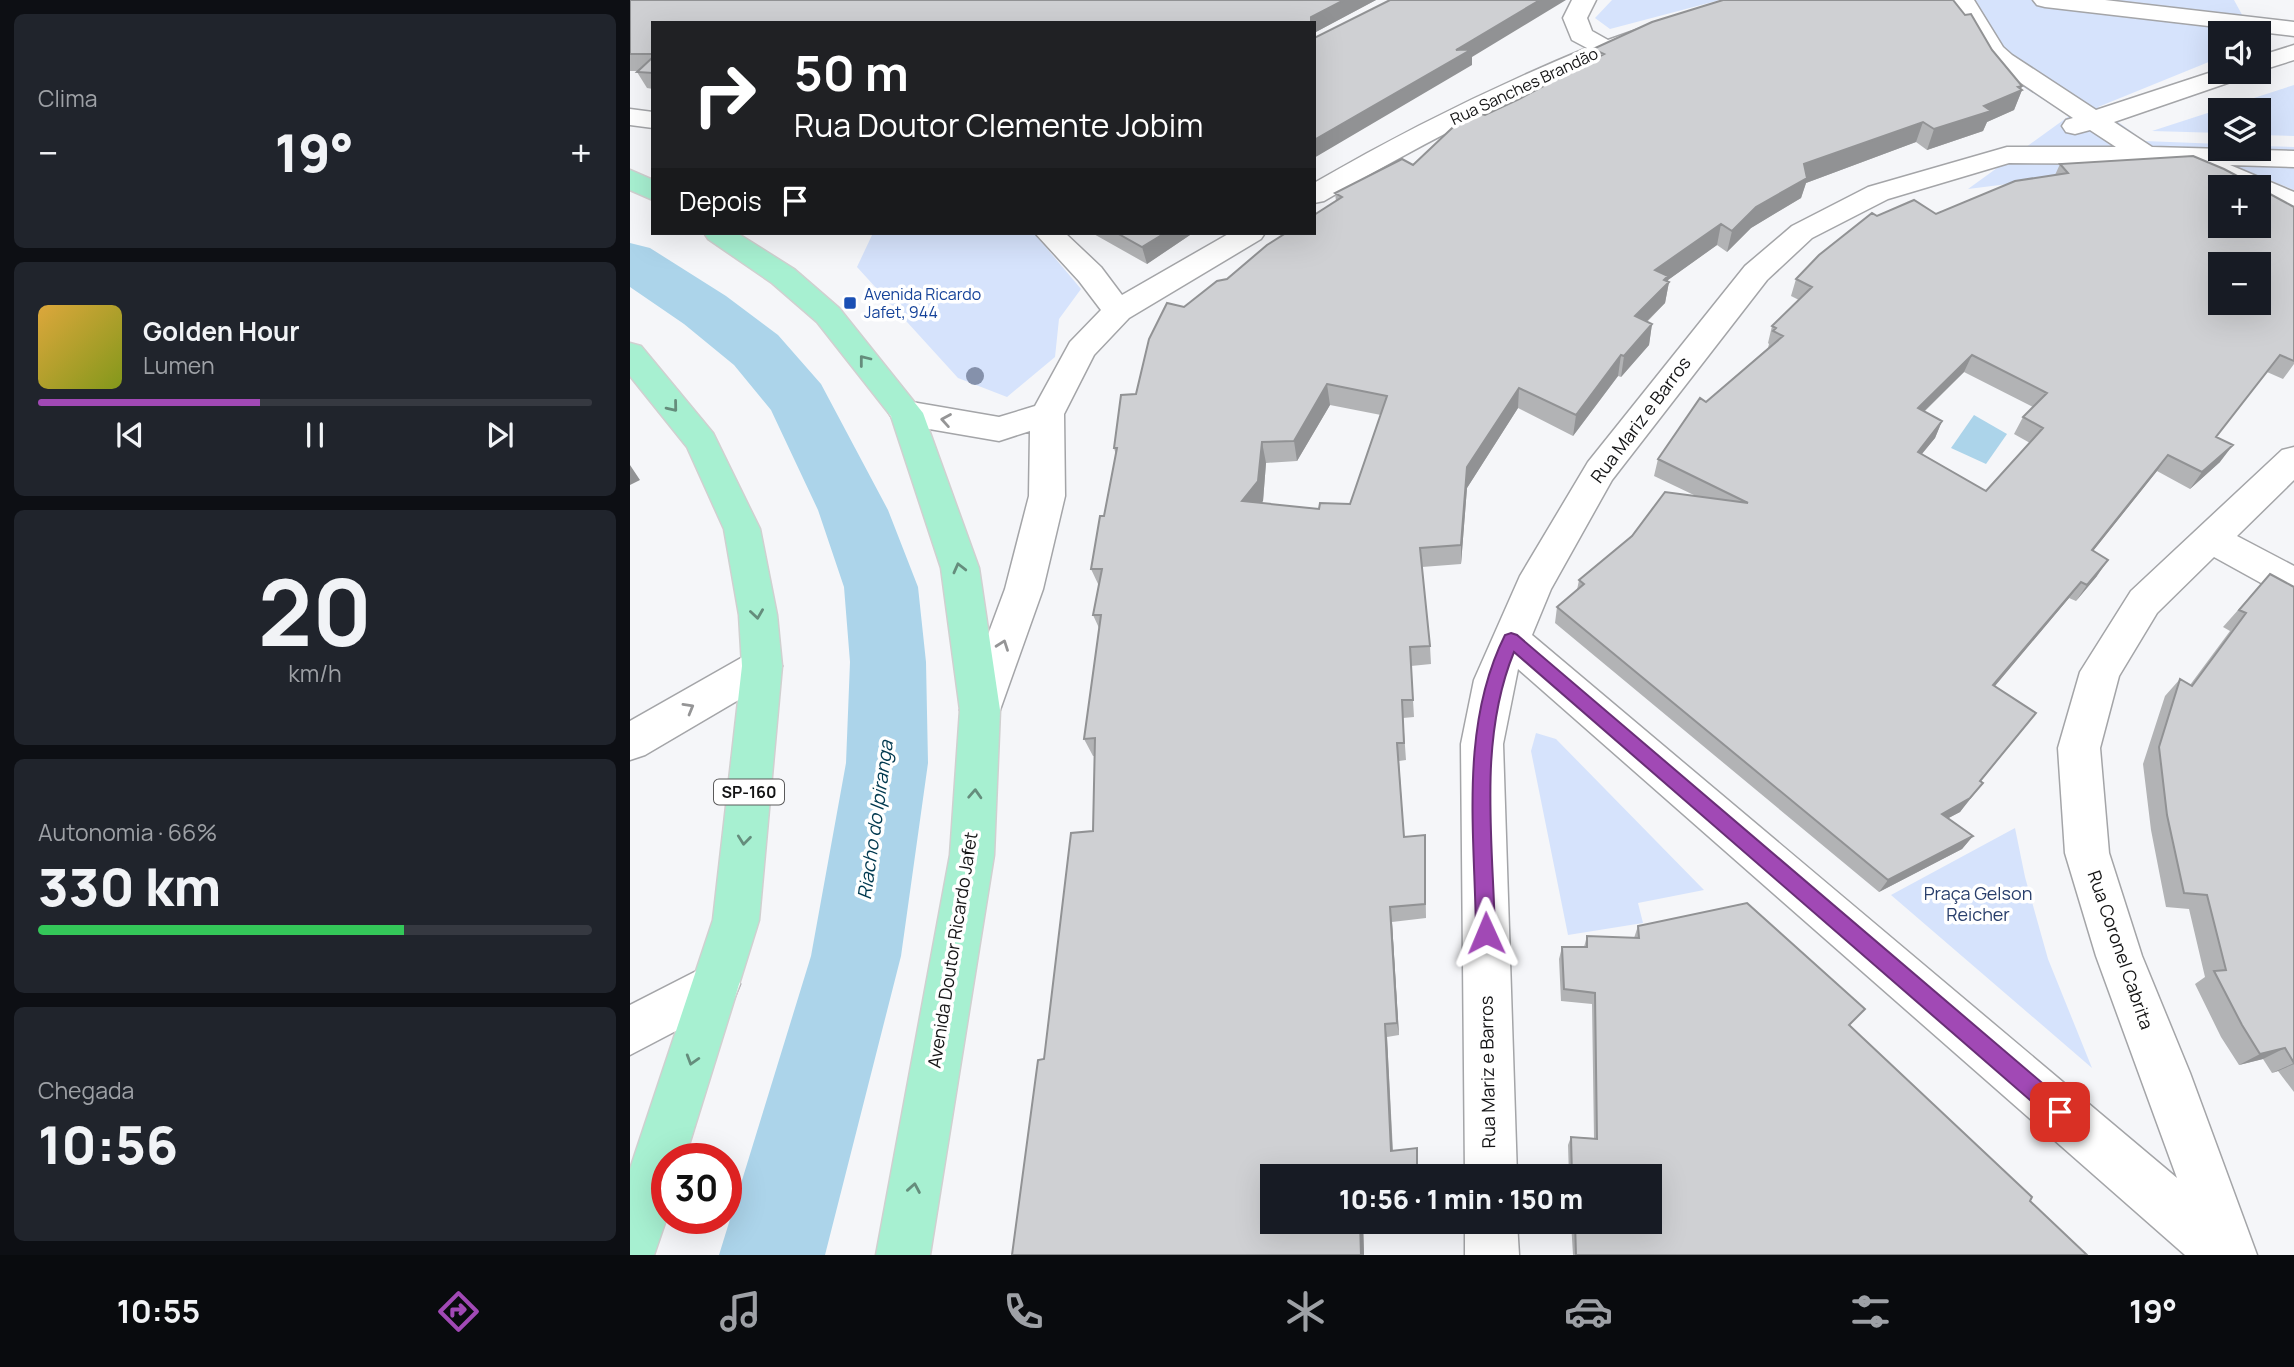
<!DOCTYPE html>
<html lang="pt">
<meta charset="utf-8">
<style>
:root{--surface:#171b24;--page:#20242c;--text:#f1f3f6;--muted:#9ea1a6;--line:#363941;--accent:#a149b5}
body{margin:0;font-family:Manrope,sans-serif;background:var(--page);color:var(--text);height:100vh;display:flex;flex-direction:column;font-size:26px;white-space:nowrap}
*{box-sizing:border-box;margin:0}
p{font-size:23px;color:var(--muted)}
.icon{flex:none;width:38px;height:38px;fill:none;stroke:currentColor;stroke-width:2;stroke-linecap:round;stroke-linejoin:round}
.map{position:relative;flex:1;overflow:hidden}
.details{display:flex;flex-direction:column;gap:14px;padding:14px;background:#0d0f14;width:630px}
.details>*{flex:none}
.guide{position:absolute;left:21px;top:21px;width:665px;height:214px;border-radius:0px;box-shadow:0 7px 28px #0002;background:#202124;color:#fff;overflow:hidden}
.fabs{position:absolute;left:1578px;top:21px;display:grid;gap:14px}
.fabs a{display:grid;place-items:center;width:63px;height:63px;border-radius:0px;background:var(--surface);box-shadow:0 7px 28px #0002;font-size:35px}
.speed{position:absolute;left:21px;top:1143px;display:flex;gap:14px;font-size:35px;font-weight:700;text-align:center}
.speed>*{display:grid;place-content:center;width:91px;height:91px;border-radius:50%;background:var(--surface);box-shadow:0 7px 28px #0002;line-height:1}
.speed .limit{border:10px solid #d22;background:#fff;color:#111}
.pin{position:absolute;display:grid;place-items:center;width:60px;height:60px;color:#fff;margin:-30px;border-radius:14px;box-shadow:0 4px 10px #0006}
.me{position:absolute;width:77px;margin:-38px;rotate:359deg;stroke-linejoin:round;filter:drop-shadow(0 0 5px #0008)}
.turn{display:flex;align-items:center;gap:24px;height:147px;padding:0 28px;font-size:32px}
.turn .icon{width:91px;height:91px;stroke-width:2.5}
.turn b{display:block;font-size:49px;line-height:60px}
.then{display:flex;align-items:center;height:66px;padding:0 28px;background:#0003;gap:14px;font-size:26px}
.big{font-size:52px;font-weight:800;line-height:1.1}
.details .widget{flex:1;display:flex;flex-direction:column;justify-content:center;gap:10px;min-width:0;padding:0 24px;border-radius:10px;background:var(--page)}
.details .dial{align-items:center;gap:0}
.dial b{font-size:91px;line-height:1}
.song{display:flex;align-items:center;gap:21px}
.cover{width:84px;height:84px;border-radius:10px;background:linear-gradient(135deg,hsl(40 70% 55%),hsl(70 70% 35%))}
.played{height:7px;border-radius:4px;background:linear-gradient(90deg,var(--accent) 40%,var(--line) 40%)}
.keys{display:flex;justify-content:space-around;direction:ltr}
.heat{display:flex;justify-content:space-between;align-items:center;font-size:38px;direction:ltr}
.charge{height:10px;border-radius:5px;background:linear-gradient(90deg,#34c759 66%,var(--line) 0)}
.trip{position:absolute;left:630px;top:1164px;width:402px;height:70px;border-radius:0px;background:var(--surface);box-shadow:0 7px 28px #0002;font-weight:800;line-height:70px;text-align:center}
.dock{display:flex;height:112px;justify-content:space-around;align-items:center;background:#090b0e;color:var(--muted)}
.dock .icon{width:49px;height:49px}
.dock .on{color:var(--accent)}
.dock b{font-size:32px;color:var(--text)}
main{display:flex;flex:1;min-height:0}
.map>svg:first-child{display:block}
.green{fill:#d6e3fc}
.water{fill:#acd4ea}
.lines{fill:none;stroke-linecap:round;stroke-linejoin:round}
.river{fill:#acd4ea;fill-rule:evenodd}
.minor-casing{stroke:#a4a5a8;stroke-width:3}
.major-casing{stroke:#d0d0d0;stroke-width:3}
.minor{fill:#fff;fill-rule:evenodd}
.major{fill:#a7f0d1;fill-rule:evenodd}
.tree{fill:#8591ab}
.wall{fill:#b2b3b5;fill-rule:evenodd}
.shaded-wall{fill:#919294}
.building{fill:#cfd0d3;stroke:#919294;stroke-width:2;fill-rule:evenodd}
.oneway{stroke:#658d7c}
.oneway2{stroke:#959596}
.route{fill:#a149b5;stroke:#692f76;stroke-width:2}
.transit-dot{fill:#1a4fb4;stroke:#fff;stroke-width:2.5}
.labels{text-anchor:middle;stroke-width:7;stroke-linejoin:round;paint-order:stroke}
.far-street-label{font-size:16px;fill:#141415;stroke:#fff}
.far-transit-label{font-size:16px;fill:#164399;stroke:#fff;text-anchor:start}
.shield{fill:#fff;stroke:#5a5a5b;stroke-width:2}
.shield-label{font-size:16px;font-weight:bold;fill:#141415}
.street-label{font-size:18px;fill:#141415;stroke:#fff}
.park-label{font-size:18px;fill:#293f6c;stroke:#fff}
.water-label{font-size:19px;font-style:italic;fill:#00394f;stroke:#fff}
</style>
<main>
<section class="details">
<div class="widget"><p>Clima</p>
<div class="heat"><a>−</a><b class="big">19°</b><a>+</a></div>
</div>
<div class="widget">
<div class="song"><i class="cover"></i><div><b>Golden Hour</b><p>Lumen</p></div></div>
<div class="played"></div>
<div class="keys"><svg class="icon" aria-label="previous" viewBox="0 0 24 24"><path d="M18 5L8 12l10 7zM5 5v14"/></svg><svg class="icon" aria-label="pause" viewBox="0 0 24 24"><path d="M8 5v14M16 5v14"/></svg><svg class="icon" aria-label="next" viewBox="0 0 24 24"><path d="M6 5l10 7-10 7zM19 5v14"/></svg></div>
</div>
<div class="widget dial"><b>20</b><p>km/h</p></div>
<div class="widget"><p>Autonomia · 66%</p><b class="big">330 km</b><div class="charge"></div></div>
<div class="widget"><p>Chegada</p><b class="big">10:56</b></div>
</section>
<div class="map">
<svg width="1664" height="1255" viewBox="0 0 1664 1255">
<rect width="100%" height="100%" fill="#f5f6f9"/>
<path class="green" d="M982,0H1090L980,29L965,18Z
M1311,0H1604L1622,33H1591V57L1468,107L1514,141L1591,144V149H1629V146L1664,147V190L1584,158L1338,189L1439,116L1352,61Z
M1664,85V136L1629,135V110H1591V133L1522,131Z
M243,233H404L451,289L429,319L425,357L377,397L328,378L227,267Z
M906,733L926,739L1074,890L1008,903L1013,923L938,935L901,751Z
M1385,828L1395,877L1418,959L1462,1068L1261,895Z"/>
<path class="water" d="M1344,415L1377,434L1356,464L1321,448Z"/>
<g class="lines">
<path class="river" d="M0,243L20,248L96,296L148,335L191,384L258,510L288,587L296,662L298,763L271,956L195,1255H89L181,956L216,763L220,662L214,587L188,510L141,410L104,365L54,324L0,287Z"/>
<defs>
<path id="minor" d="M942,0H966L957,18L962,31L978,40L1012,28L1021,30L1024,35L1021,40C907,84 799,139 694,201L684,203V183C772,132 863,87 957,48L942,40L933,18Z
M1320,0H1344L1373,47L1382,55L1466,110L1591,69V72H1618L1615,77L1484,122L1522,147L1664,151V167L1600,165L1664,192V210L1629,197V187C1611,187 1572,182 1563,164L1379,163L1258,199L1182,238L1137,280L982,480L921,589L902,635L1547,1178L1466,956L1435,853L1428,748L1450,672L1501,591L1652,450L1664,447V480L1607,536L1664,566V599L1651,594L1584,557L1527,613L1489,676L1470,748L1479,853L1512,956L1560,1073L1627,1255H1555L888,669L873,744L887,1176H835L831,744L844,680L890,576L958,462L1115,266L1162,226L1238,187L1377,147H1486L1460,130L1445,134L1436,132L1432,126L1436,120L1443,118L1364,65L1352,51Z
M1403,0H1475L1664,22V36L1415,7L1407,5Z
M1664,45V60L1629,71V56Z
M0,109L23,112V128L0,125Z
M405,233H435L471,267L492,295L600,233H635L631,239L499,318L464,355L434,414L435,496L413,589L370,710L364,722L350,727L336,722L330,710L375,589L399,496L400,431L369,441L276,425L264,421L259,413L264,405L276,401L369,417L405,406L440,342L471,310L449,281Z
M132,650L146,654L152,666L146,678L15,755L0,760V721L118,654Z
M86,961L103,967L110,984L103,1001L0,1055V1005Z
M835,1222H887L889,1255H835Z"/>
<path id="major" d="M0,170L23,180V200L0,190Z
M74,233H107L164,269L209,308L293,413L349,568L370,710L364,855L300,1255H246L320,855L330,710L311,568L261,416L187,322L142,283L78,239Z
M0,343L11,346L83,433L130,529L147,615L152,666L129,920L55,1158H37V1217L24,1255H0V1169L83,920L112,666L109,615L94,529L57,447L0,376Z"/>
</defs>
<use href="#minor" class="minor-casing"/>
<use href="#major" class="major-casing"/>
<use href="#minor" class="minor"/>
<use href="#major" class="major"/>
</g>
<circle class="tree" cx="345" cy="376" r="9"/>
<path class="wall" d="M0,0H746L684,33V23H23V89L17,88L7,72L8,71H0Z
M963,49L1362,50L1392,86L1391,89L1392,90L1384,110L1357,122L1353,131L1297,150L1286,142L1176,183L1171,198L1121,228L1097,252L1087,245L1038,280L1037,281L1039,282L1035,303L1017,322L1022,324L1019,345L991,377L988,376L943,436L888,408L837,488L831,564L792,567L800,646L801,664L781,666L784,717L773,718L776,760L769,761L774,837L795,851L796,918L762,922L769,1035L757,1037L763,1151L788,1157V1176H642L733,1222L734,1255H382L414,1059L463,831L465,756H463L454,739L469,628L463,615L469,586L461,569L474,516L486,455L484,448L506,394L554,307L597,279L706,201L705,193L783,165L855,115L889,99L962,60ZM700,405L751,415L720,504L689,509L631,503L633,501L636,463L667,461Z
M1430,164L1664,207V364L1653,379L1637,372L1586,437L1590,462L1560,489L1527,471L1463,551L1467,576L1446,601L1439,598L1365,686L1406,713L1351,781L1330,812L1318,818L1343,836L1332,849L1249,892L925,623L927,607L947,590L949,580L1066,496L1024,476L1028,459L1076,402L1138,348L1139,344L1138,343L1142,326L1169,300L1161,296L1166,279L1247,216L1306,214L1425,175ZM1334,372L1403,407L1393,417L1384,434L1400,443L1356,491L1292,454L1305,438L1312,421L1294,412Z
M462,233H563L517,264Z
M1640,574L1664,587V1092L1648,1071L1642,1073L1633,1059L1609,1065L1591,1037L1565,984L1575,977L1559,909L1536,907L1521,830L1513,764L1535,696L1550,679L1560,685L1600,631L1593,627Z
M1008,926L1220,1025L1400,1201L1457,1255H943L941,1222H1020V1176H939L938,1145L941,1137L964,1138L962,1004L931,1001L929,959L932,947H954L957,936L1004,938Z"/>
<path class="shaded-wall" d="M714,0H746L684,33V23H681V17Z
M910,0H936L842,57V65L684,158V140L826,50Z
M1392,86L1390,91L1392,90L1384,110L1357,122L1353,131L1297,150L1304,129L1354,106Z
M1293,122L1286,142L1176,183L1171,198L1121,228L1097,252L1102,231L1126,207L1174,164Z
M1091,224L1087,245L1038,280L1037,284L1039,282L1035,303L1001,337L1005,316L1025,270Z
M535,233H563L517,264L512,247Z
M1022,324L1019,345L991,377L994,356Z
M991,355L988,376L943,436L946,415Z
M1342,355L1334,372L1280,425L1288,408Z
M697,384L700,405L667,461L664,441Z
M889,388L888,408L837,488L831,564V545L837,467Z
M1312,421L1305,438L1280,468L1288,452Z
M632,442L636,463L633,501L616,521L612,501Z
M1603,445L1590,462L1560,489L1572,472Z
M1538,455L1527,471L1451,566L1462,550Z
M0,465L10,480L0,485Z
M1478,560L1467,576L1446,601L1457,585Z
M1451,582L1439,598L1353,700L1363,685Z
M1353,783L1330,812L1302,827L1312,814Z
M1343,836L1332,849L1249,892L1258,880Z
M760,907L762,922L769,1035L767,1023Z
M755,1024L757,1037L763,1160L761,1151Z
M1655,1048L1633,1059L1609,1065L1630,1054Z
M1664,1063V1064L1648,1071L1642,1073Z
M787,1148L788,1157V1176H787Z
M730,1222H733L734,1255H731Z"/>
<path class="building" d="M0,0H714L681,17V23H23V54H0Z
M760,0H910L826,50L842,49L684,140V38Z
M1093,0H1323L1335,15L1341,14L1362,50L1392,86L1388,87L1392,90L1354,106L1361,111L1304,129L1293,122L1174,164L1177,178L1126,207L1102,231L1091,224L1025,270L1038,276L1034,280L1039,282L1005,316L1022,324L994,356L991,355L946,415L889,388L837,467L831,545L790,548L800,646L780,647L783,700H772L774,743H767L774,837L795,835V904L760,907L767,1023L755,1024L761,1151L787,1148V1176H642V1222H730L731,1255H382L408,1060L414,1059L441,833L463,831L465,738L454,739L471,615H463L472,569H461L470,516H474L487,448H484L491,395L506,394L519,339L537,303L554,307L587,281L597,279L637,245L656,233H684V215L712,197L705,193L772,159L783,165L840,111L855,115L889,99L974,54L963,49L1022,22ZM697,384L757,396L720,504L690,503L689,509L612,501L628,481L632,442L664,441Z
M23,57V73L7,72Z
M1563,156L1594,169L1628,187H1591V226H1629V188L1664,207V361L1650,355L1586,437L1603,445L1572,472L1538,455L1462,550L1478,560L1457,585L1451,582L1363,685L1406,713L1350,781L1353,783L1340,798L1312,814L1343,836L1258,880L927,607L954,584L949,580L1002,536L1035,492L1118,503L1028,459L1070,398L1076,402L1153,336L1143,331L1146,328L1142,326L1182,287L1166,279L1189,255L1242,213L1247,216L1284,200L1306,214L1385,181L1438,173L1430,164ZM1591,264H1629V303H1591ZM1342,355L1417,393L1393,417L1413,428L1356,491L1288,452L1312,421L1288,408Z
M487,233H535L512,247Z
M1640,574L1664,587V1063L1655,1048L1630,1054L1612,1025L1584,971L1596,970L1577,895L1554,893L1537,815L1529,747L1550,679L1562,686L1616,613L1609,610Z
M1117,903L1235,1009L1219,1025L1402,1197L1400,1201L1457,1255H946L945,1222H1020V1176H942L941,1137L967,1139L965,993L934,989L932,947H957V936L1009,938L1008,926Z"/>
<defs><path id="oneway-chevron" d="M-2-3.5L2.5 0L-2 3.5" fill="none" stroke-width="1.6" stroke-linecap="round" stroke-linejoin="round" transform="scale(1.75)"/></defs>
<g class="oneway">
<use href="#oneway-chevron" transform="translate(234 360) rotate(-128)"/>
<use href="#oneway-chevron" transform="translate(43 407) rotate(51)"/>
<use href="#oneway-chevron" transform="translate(329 568) rotate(-104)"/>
<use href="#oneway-chevron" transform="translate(127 614) rotate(82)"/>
<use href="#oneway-chevron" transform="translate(345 794) rotate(-87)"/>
<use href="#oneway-chevron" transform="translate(114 840) rotate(96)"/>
<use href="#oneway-chevron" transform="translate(62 1060) rotate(107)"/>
<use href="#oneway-chevron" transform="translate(284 1188) rotate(-80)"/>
</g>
<g class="oneway2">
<use href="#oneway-chevron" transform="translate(316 420) rotate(-170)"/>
<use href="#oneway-chevron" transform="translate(373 645) rotate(-70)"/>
<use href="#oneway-chevron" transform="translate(59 708) rotate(-30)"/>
</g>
<path class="route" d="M881,633L887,635L1438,1105L1441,1112L1438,1120L1430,1123L1423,1120L884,652C848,740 863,840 865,933L862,940L856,942L849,940L846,933C845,834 829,727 875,635Z"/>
<rect class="transit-dot" x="213" y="296" width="14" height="14" rx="3.5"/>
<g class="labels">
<g class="far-street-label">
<text transform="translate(894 86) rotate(-25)" y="6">Rua Sanches Brandão</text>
</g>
<g class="far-transit-label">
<text x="234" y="300">Avenida Ricardo<tspan x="234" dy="18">Jafet, 944</tspan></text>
</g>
<rect class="shield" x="84" y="779.5" width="70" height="25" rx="5"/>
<g class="shield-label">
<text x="119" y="798">SP-160</text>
</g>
<g class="street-label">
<text transform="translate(1011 420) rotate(-53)" y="6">Rua Mariz e Barros</text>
<text transform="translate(323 950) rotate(-81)" y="6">Avenida Doutor Ricardo Jafet</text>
<text transform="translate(1490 950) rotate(71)" y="6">Rua Coronel Cabrita</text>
<text transform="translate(858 1072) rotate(-91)" y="6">Rua Mariz e Barros</text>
</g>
<g class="park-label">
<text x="1348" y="900">Praça Gelson<tspan x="1348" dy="21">Reicher</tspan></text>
</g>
<g class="water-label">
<text transform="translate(245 820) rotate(-82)" y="7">Riacho do Ipiranga</text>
</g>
</g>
</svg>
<div class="fabs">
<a><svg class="icon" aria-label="sound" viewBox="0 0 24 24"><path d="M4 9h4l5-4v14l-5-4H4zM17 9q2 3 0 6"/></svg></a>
<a><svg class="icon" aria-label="layers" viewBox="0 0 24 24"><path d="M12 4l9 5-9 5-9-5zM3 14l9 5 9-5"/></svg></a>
<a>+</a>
<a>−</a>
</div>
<div class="speed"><div class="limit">30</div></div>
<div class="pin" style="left:1430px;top:1112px;background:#d93025"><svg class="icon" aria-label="arrive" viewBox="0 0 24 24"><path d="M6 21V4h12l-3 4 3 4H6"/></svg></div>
<svg class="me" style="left:856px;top:933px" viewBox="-20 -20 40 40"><path d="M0-17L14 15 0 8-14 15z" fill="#a149b5" stroke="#fff" stroke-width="4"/></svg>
<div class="trip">10:56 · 1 min · 150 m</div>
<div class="guide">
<div class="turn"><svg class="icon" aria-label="right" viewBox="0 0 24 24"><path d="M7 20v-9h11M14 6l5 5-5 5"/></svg><div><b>50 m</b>Rua Doutor Clemente Jobim</div></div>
<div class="then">Depois<svg class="icon" aria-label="arrive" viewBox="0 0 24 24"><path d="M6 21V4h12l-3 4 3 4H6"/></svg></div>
</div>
</div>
</main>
<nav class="dock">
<b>10:55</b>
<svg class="icon on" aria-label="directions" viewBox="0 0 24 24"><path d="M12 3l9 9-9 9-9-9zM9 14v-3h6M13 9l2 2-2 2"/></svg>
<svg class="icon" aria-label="music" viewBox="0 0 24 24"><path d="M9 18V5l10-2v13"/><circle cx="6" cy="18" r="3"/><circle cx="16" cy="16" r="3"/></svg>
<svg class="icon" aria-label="phone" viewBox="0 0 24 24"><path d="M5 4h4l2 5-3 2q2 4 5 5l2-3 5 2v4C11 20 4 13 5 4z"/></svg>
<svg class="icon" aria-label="climate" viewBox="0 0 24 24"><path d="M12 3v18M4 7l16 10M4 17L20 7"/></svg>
<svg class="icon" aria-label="car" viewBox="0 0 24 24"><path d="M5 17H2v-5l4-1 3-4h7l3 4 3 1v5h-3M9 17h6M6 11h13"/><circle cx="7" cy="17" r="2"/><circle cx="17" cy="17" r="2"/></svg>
<svg class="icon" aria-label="filters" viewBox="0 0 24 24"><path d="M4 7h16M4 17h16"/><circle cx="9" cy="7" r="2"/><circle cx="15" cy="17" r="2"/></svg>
<b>19°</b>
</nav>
